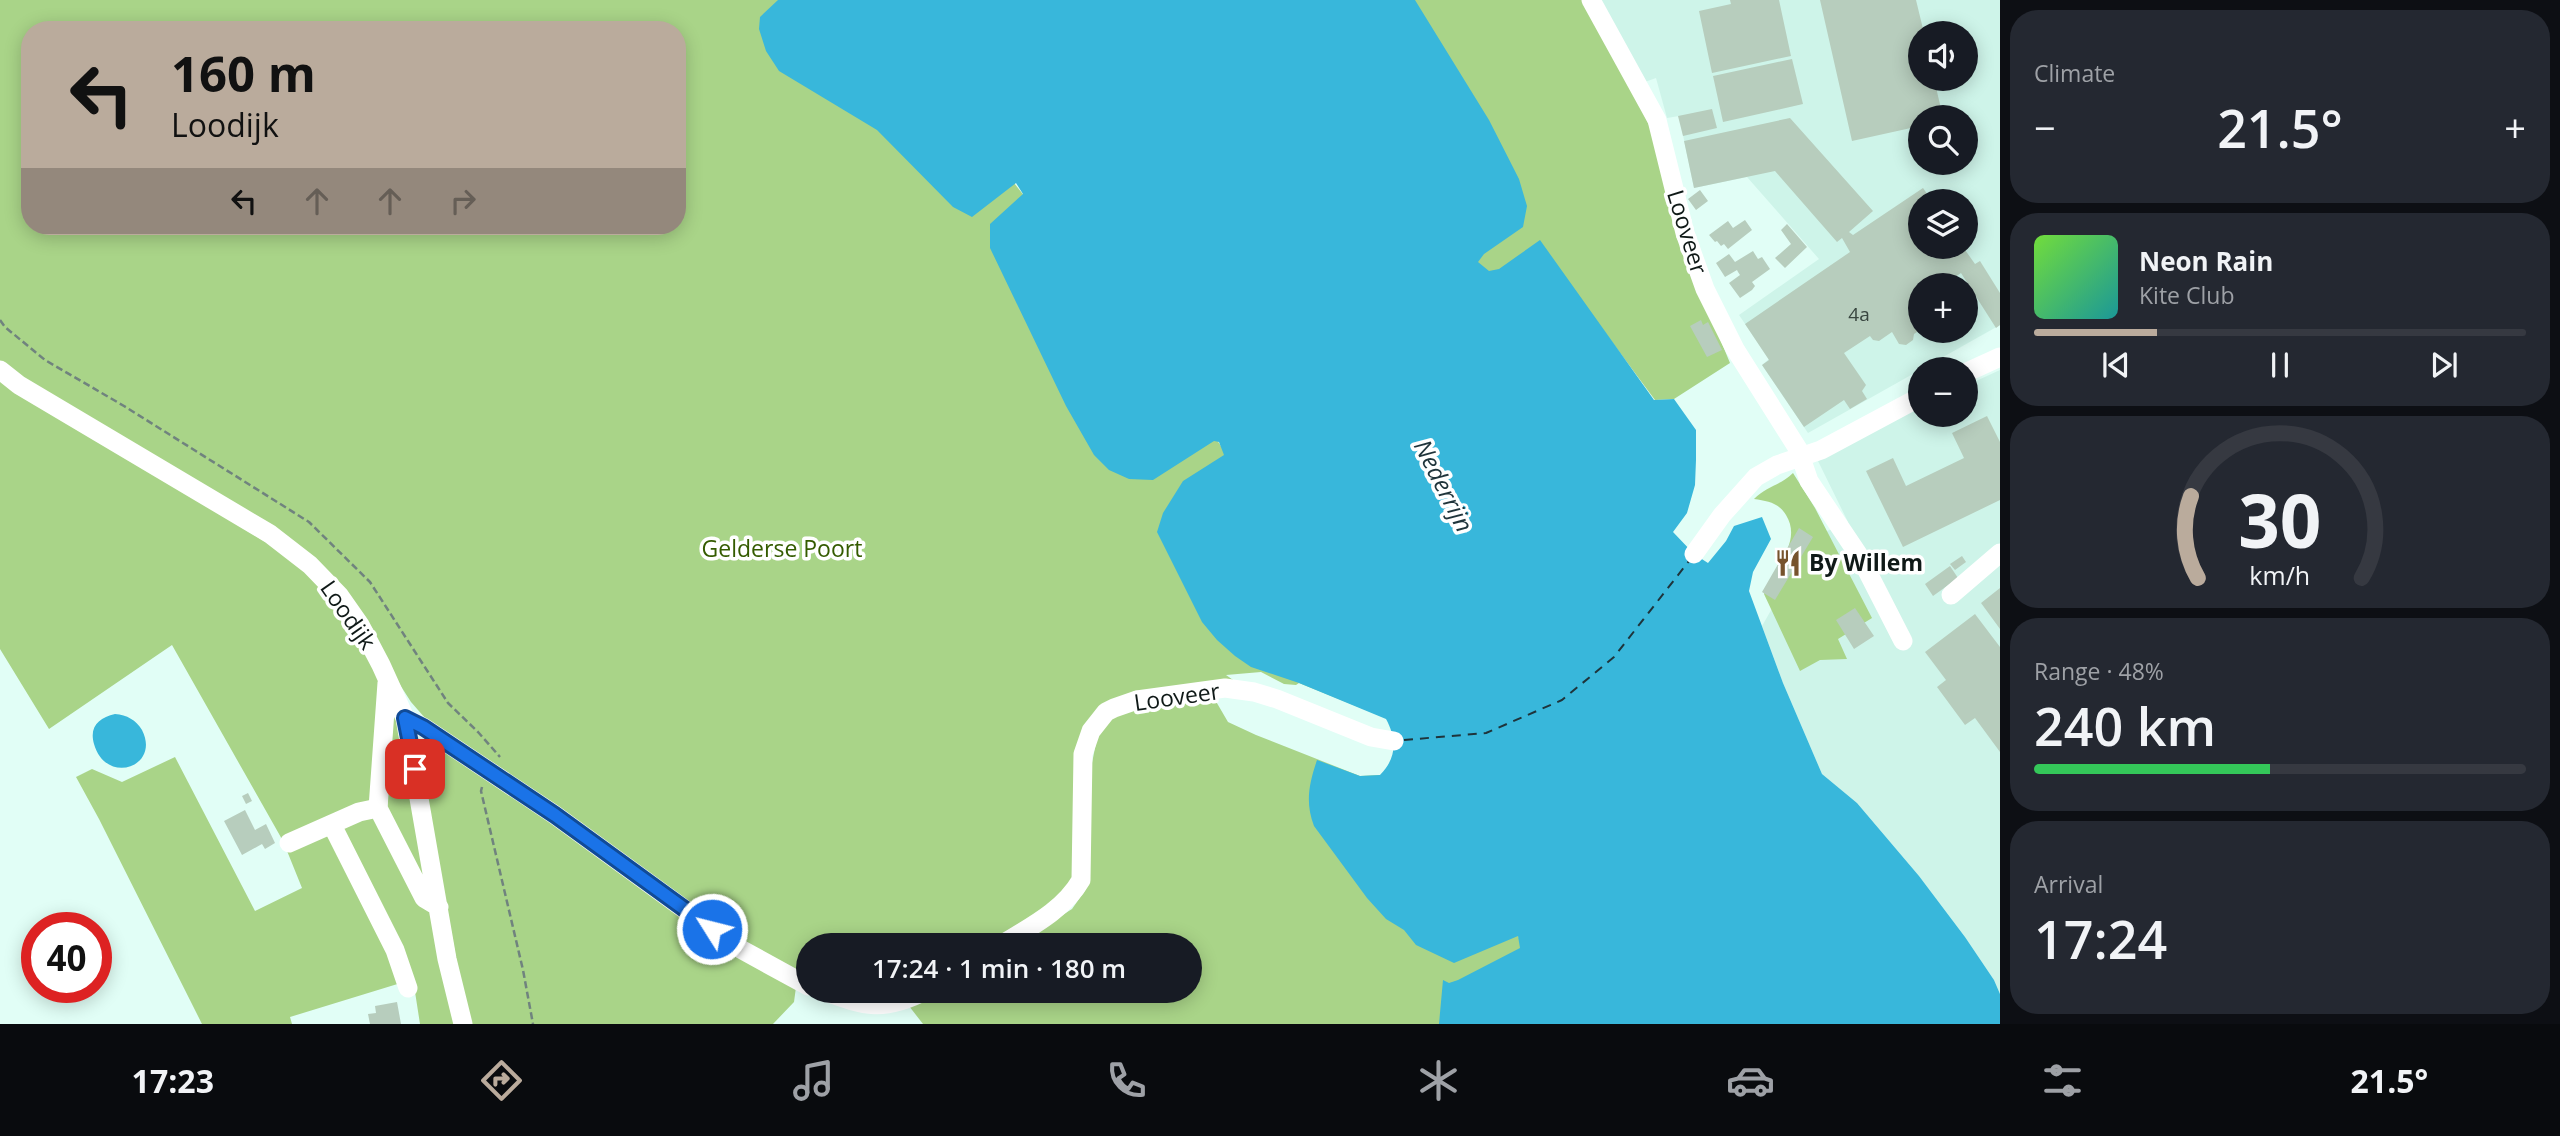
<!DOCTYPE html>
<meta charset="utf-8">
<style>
:root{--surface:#171b24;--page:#242831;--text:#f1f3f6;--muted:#9ea1a6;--line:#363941;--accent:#baab9c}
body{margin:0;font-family:"Open Sans",sans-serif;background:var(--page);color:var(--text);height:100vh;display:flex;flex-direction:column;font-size:26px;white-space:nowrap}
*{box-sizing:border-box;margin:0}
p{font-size:23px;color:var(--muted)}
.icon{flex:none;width:38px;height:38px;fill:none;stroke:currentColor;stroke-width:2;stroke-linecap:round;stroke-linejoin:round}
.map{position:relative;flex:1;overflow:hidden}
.details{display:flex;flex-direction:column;gap:10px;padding:10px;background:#0d0f14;width:560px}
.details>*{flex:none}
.hud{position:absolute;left:21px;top:21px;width:665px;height:214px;border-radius:28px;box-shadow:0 4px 18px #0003;background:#baab9c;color:#111;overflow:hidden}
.fabs{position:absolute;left:1908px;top:21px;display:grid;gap:14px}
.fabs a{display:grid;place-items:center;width:70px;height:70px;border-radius:50%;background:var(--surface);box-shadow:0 4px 18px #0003;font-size:35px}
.speed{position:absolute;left:21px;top:912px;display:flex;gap:14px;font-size:35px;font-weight:700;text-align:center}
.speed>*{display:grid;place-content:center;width:91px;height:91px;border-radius:50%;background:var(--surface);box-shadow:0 4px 18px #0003;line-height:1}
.speed .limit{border:10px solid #d22;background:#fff;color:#111}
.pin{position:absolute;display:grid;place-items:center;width:60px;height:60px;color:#fff;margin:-30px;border-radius:14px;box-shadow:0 4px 10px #0006}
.me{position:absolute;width:77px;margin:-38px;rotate:306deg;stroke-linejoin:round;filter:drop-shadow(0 0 5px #0008)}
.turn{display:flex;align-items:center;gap:24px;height:147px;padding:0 35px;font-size:32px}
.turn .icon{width:91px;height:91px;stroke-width:2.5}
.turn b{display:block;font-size:49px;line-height:60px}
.lanes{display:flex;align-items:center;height:66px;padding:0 35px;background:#0003;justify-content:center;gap:35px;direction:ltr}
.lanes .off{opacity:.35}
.big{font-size:52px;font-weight:600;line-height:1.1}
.details .tile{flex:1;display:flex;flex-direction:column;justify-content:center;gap:10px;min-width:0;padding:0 24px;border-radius:28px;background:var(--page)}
.details .dial{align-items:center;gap:0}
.dial svg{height:182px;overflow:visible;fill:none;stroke:var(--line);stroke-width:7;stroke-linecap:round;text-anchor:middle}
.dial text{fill:var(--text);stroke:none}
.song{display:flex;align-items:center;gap:21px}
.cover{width:84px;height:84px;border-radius:10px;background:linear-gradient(135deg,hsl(100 70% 55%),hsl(180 70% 35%))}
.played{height:7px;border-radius:4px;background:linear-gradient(90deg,var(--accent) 25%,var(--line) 25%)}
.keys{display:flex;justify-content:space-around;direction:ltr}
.heat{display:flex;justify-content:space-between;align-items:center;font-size:38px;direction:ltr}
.charge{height:10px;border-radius:5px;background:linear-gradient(90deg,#34c759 48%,var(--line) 0)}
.trip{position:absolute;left:796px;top:933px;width:406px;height:70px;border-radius:35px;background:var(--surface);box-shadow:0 4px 18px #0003;font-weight:600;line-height:70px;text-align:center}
.dock{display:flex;height:112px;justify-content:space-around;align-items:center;background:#090b0e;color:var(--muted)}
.dock .icon{width:49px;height:49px}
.dock .active{color:var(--accent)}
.dock b{font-size:32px;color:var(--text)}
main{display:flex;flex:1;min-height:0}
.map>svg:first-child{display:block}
.built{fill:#cef4e9;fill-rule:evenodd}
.green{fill:#a9d488;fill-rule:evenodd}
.water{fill:#38b7db}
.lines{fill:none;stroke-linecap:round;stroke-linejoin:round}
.ferry{stroke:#1f343b;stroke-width:2;stroke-dasharray:9 7;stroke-linecap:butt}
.building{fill:#b7cdbd}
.path{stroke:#70837e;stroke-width:2.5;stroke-dasharray:7 3.5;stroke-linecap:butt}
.minor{stroke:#fff;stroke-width:19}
.route-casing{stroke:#114b97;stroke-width:18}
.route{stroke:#1a73e8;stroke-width:12}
.labels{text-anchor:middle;stroke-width:7;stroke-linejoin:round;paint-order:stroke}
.number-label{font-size:19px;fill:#394640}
.street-label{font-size:23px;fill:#0f1917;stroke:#fff}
.park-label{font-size:23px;fill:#345b00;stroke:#fff}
.poi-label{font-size:23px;font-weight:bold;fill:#0f1917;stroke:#fff;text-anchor:start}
.water-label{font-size:24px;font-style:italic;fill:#1f343b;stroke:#fff}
</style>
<main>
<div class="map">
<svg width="2000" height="1024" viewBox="0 0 2000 1024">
<rect width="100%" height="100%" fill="#e1fef6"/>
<path class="built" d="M1595,0H2000V325L1808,433L1762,365L1769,359L1739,315L1819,259L1747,177L1694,188L1679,116L1667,118L1656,78L1642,83ZM1920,33H1965V79H1920ZM1920,117H1965V163H1920ZM1920,201H1965V247H1920ZM1920,285H1965V331H1920Z
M2000,370V994L1994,980L1965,937L1919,876L1857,803L1822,774L1783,683L1762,626L1813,537L1848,522L1818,461L1920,407V415H1965V386Z"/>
<path class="green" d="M0,0H858L1014,183L1219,443L1388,719L1299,683L1296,685L1284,684L1261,672L1226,675L1236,682L1096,715L1073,880L1063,898L983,945H808V979L743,944L425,718L411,702L340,591L0,362ZM30,30H677V226H30Z
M1280,0H1584L1618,60L1659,146L1713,322L1730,363L1674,399L1655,400L1598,323L1546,357Z
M0,380L295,560L332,599L381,674L373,800L329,828L404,982L290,1017L292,1024H202L99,819L76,777L92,769L122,782L175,757L255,911L302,888L283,841L172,645L49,729L0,649Z
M1793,473L1815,508L1872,618L1838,639L1847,659L1820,660L1800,671L1764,594C1773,567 1803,543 1786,515C1779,503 1768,501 1754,499C1767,486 1781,485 1793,473Z
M1214,698L1228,722L1256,735L1360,776L1380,775L1518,936L1559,1024H923L909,1006L939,990H1190V945H1015L1072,909L1086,889L1091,768L1097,738L1113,716L1138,708Z
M394,702L431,896L387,813Z
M433,741L796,987L794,1002L773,1024H471L461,985L418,751L424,744Z
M378,816L434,916L461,1024H420L413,979L342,836L343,823Z"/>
<path class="water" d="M778,0H1415L1489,120L1519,179L1527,206L1523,227L1484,254L1478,262L1489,271L1499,269L1540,240L1654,400L1674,399L1696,430V460L1695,485L1687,513L1673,532L1694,554L1708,563L1726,541L1734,526L1762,517L1771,539L1753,572L1749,591L1783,683L1822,774L1857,803L1919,876L1965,937L1994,980L2000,994V1024H1439L1443,980L1449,983L1458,980L1520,948L1518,936L1454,963L1416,945L1404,930L1386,919L1367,898L1314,826C1305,802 1309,784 1317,760L1360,776L1380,775C1397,758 1397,739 1386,719L1299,683L1251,667L1235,656L1217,640L1202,622L1157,532L1163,513L1183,481L1224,455L1219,442L1214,441L1153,480L1129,479L1109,470L1094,455L1066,406L990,248V224L1023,194L1016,183L972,217L953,207L877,130L779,71L766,51L759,29L760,17Z
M115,714C127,715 136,720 142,730C161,767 106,786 94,744C89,726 99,718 115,714Z"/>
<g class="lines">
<path class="ferry" d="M1404,740L1486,733L1562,700L1614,657L1689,561"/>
</g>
<path class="building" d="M1730,0H1779L1791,56L1712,73L1699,11L1731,4Z
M1820,0H1916L1924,33H1920V79H1934L1943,117H1920V126L1852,141Z
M1792,59L1803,104L1723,122L1713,76Z
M1712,109L1717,128L1683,136L1678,116Z
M1790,118L1873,211L1849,232L1853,235L1923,188L1932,201H1920V247H1963L1975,264L1980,261L2000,293V325L1996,328L1961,273L1943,285H1920V330L1914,334L1913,340L1906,345L1899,344L1892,332L1879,341L1873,340L1870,336L1844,353L1866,385L1862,391L1867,399L1850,409L1844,400L1804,427L1762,365L1769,360L1745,324L1850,252L1842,238L1837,242L1775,171L1694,188L1684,141Z
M1700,190L1708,201L1696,210L1688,199Z
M1745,220L1752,230L1728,249L1724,244L1721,246L1717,241L1715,242L1709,235L1728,221L1733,228Z
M1787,224L1807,247L1785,268L1775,258L1791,244L1781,230Z
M1753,251L1758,259L1762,257L1770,269L1752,282L1755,286L1752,290L1740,298L1729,283L1740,275L1738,272L1737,270L1725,277L1716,263L1729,254L1735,262Z
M1701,320L1703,325L1708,322L1722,350L1707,357L1690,326Z
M1987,416L2000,442V500L1903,547L1866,471L1893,458L1906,486L1964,458L1952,433Z
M1799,528L1813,537L1775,600L1762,592Z
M1962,556L1966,562L1955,570L1950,564Z
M1950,566L1958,578L1933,596L1925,584Z
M2000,588V629L1981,603Z
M1855,608L1874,636L1854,649L1836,620Z
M1975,614L2000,647V752L1975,718L1965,725L1937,687L1946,680L1925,652Z
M248,793L252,801L246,804L242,796Z
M245,810L255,830L266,824L275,843L265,849L262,844L242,855L224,821Z
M397,1002L401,1024H370L368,1014L376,1013L375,1006Z"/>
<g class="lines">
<path class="path" d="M0,320L5,327L45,360L124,406L309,522L370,582L448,703L478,732L500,757
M482,787L481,791L523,970L533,1024"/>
<path class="minor" d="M1591,0L1657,120L1685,233L1705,289L1735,349L1798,449L1809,481L1860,557L1903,641
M0,370L19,385L270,534L310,565L339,595L360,625L381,665L405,718L447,959L463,1024
M1965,373L2000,357
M1694,554L1722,515L1756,477L1777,465L1821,450L1920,397
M1951,595L2000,553
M387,683L378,808L424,898L439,907
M405,718L423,727L555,815L735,946L808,986
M332,825L395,950L408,988
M289,843L359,812L378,808
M1001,945C1030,927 1063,911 1081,880L1083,754L1091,731L1106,712L1114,708L1137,700L1225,688L1254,692L1277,699L1371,737L1394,741
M820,990C865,1006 882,1013 927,990"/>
</g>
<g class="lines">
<defs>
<path id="route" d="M415,769L405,718L423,727L555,815L712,929"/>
</defs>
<use href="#route" class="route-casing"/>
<use href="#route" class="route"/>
</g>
<defs>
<symbol id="restaurant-bare" viewBox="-9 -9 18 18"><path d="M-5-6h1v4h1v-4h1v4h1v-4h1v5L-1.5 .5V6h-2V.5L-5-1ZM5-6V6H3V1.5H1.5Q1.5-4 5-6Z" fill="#77532d" stroke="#fff" stroke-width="2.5" paint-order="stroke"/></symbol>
</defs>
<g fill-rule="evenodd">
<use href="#restaurant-bare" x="1769" y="544" width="38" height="38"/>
</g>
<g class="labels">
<g class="number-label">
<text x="1859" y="321">4a</text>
</g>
<g class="street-label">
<text transform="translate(1687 232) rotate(73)" y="8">Looveer</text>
<text transform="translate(348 615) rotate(55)" y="8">Loodijk</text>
<text transform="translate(1177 697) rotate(-8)" y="8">Looveer</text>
</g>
<g class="park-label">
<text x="782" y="557">Gelderse Poort</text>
</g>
<g class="poi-label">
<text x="1809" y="571">By Willem</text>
</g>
<g class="water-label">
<text transform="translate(1443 486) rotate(63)" y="8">Nederrijn</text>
</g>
</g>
</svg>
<div class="fabs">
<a><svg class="icon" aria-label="sound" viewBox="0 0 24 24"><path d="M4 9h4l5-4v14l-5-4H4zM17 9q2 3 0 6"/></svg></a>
<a><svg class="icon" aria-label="search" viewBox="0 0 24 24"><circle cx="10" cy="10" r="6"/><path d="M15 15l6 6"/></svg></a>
<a><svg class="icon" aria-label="layers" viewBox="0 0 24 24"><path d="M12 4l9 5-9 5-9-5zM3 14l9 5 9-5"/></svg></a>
<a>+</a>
<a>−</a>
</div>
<div class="speed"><div class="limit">40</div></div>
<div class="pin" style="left:415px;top:769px;background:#d93025"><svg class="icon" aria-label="arrive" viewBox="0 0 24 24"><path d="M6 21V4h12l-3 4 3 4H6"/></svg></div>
<svg class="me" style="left:712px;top:929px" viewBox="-20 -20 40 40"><circle r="17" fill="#1a73e8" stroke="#fff" stroke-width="3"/><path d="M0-11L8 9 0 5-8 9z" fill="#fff"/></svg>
<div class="trip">17:24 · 1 min · 180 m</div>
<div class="hud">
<div class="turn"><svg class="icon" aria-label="left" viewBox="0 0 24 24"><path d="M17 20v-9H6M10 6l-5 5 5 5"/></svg><div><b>160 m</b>Loodijk</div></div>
<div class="lanes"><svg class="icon" aria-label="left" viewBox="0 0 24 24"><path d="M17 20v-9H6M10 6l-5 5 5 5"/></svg><svg class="icon off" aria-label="ahead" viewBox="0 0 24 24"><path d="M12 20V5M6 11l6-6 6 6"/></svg><svg class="icon off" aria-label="ahead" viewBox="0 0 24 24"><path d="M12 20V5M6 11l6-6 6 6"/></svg><svg class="icon off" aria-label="right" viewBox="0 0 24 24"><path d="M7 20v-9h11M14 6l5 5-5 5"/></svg></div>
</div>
</div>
<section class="details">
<div class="tile"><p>Climate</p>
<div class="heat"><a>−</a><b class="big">21.5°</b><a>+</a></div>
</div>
<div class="tile">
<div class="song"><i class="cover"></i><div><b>Neon Rain</b><p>Kite Club</p></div></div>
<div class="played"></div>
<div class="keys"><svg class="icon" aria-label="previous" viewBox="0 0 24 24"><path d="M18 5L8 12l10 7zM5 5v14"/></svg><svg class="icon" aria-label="pause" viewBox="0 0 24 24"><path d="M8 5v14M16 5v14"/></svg><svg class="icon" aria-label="next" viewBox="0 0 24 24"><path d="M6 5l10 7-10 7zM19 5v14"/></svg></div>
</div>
<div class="tile dial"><svg viewBox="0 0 100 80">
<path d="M14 69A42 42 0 1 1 86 69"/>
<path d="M14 69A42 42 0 0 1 11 33" stroke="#baab9c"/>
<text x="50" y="56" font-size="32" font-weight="700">30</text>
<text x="50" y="72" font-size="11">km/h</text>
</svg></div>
<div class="tile"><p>Range · 48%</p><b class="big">240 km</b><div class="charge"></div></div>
<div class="tile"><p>Arrival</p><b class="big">17:24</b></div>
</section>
</main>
<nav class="dock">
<b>17:23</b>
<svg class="icon active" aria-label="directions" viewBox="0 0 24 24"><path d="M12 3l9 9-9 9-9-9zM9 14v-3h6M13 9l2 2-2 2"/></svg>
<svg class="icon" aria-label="music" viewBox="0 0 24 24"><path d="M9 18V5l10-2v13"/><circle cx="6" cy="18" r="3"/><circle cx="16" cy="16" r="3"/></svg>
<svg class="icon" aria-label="phone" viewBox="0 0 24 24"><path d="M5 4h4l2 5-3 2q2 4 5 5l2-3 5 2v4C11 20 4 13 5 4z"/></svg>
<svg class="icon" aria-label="climate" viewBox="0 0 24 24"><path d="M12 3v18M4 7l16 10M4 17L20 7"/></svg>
<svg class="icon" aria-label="car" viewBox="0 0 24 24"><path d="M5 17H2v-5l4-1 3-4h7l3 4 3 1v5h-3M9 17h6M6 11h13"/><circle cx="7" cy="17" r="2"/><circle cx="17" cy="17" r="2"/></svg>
<svg class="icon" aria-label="filters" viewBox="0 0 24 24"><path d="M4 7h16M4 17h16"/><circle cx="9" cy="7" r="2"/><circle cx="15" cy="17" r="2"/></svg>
<b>21.5°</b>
</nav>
